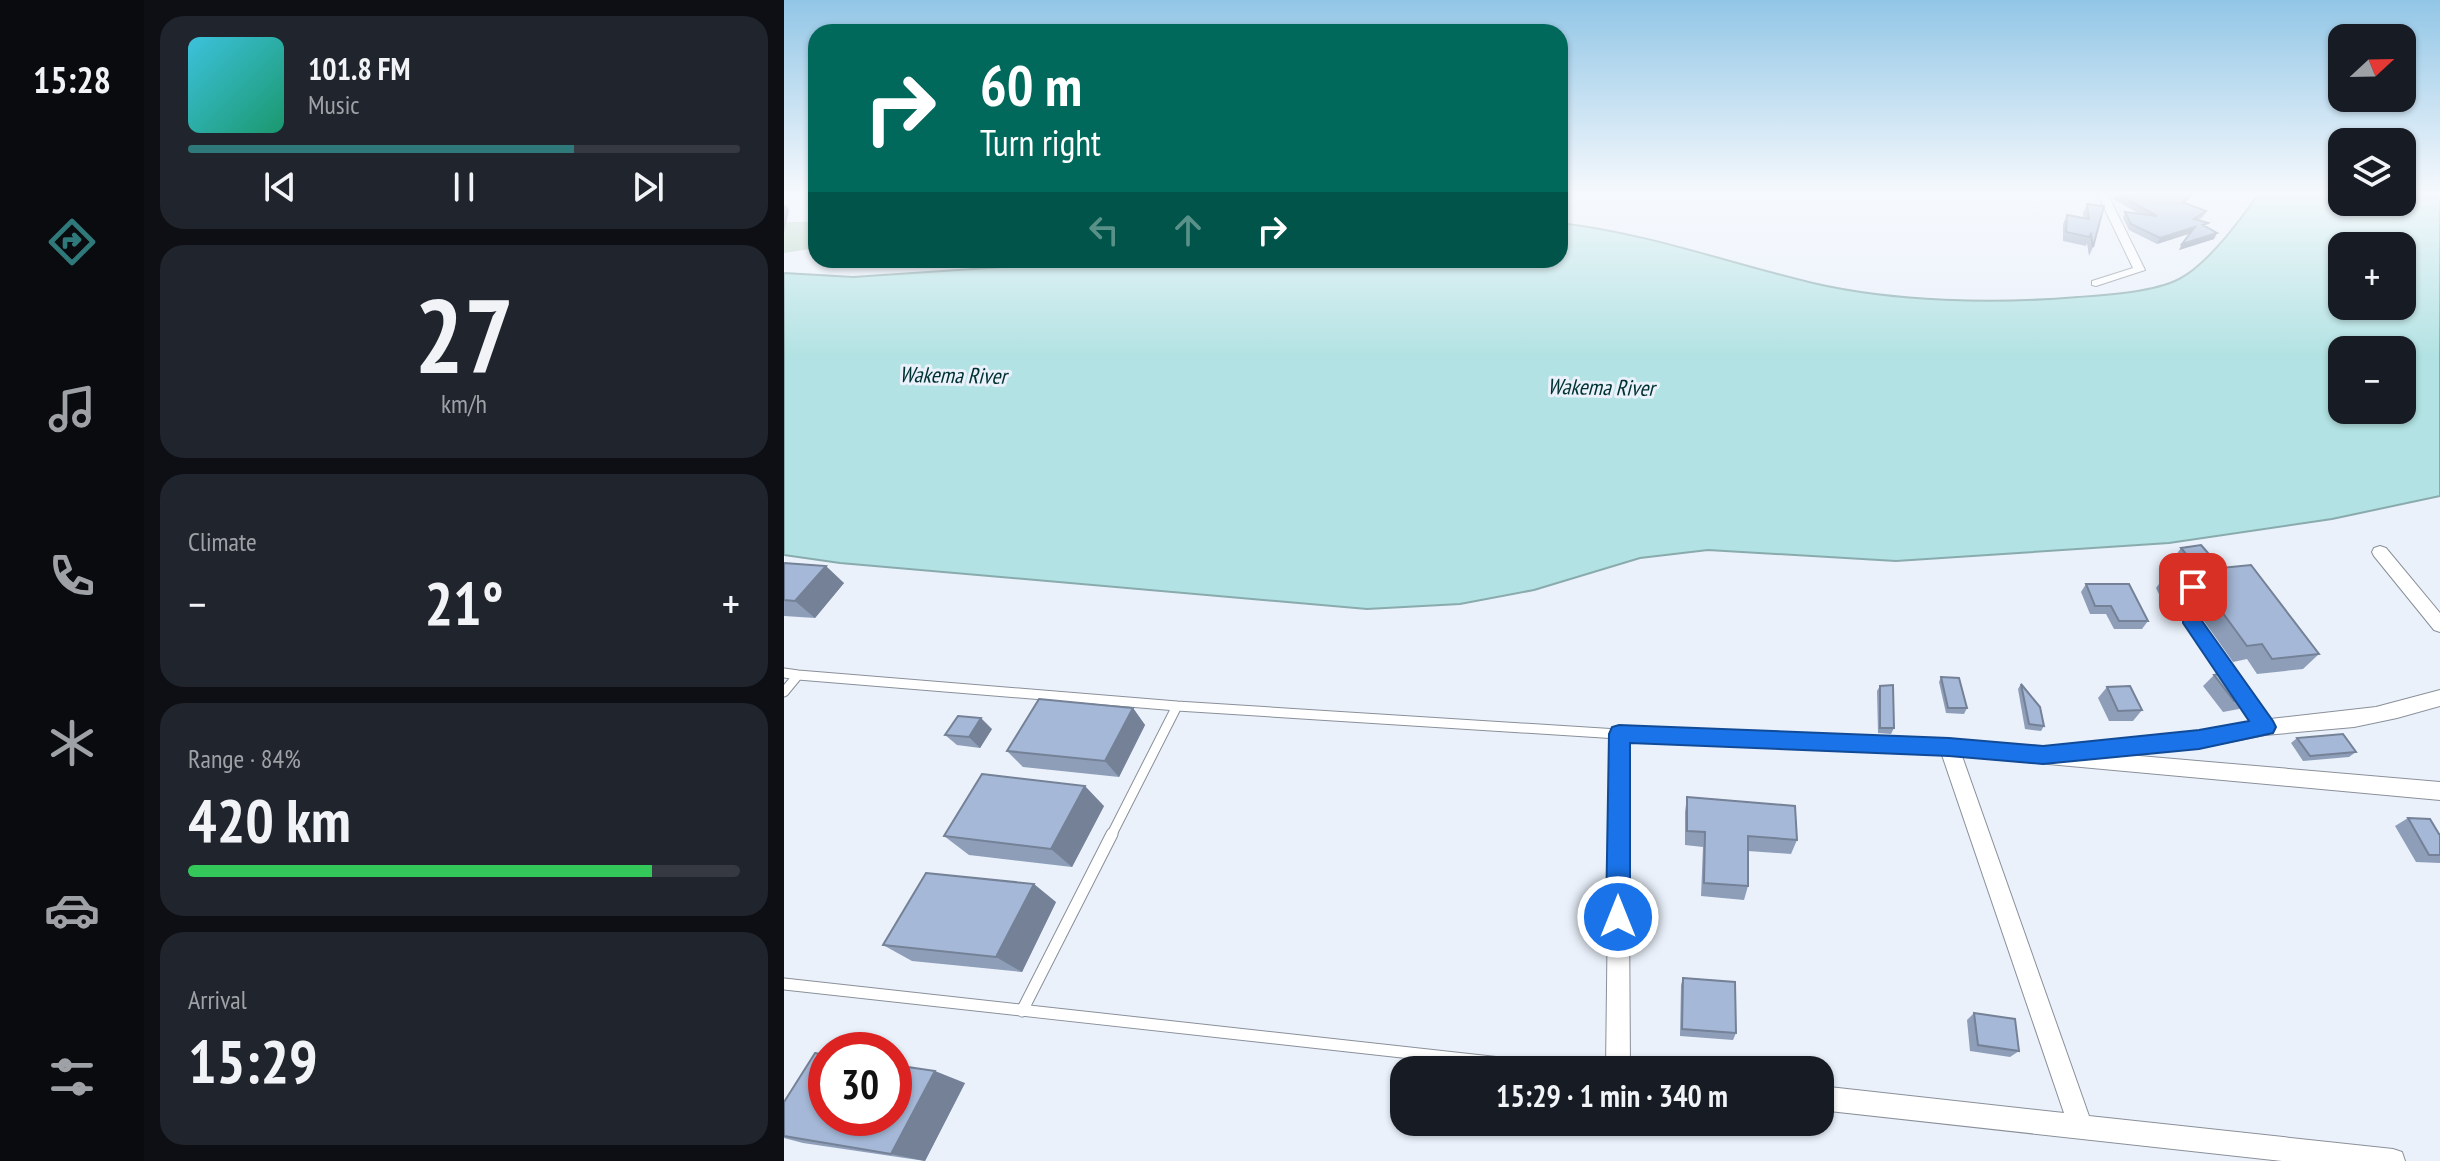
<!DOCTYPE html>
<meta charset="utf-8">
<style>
:root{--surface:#171b24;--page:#20242c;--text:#f1f3f6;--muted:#9ea1a6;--line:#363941;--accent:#2f797a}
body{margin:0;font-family:"PT Sans Narrow",sans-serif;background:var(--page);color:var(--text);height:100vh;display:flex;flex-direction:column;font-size:30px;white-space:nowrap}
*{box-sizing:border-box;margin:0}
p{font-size:26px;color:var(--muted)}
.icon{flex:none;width:44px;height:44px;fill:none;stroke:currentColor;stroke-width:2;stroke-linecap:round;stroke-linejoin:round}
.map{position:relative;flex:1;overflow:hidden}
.drawer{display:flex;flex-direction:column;gap:16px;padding:16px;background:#0d0f14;width:640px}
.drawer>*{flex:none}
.guide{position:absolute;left:24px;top:24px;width:760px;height:244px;border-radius:24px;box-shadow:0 2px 6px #0004;background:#00695c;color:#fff;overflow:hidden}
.needle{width:52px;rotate:68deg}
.buttons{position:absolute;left:1544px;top:24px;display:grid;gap:16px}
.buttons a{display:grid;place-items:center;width:88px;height:88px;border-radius:16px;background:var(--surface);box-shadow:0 2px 6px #0004;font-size:40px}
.speed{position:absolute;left:24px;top:1032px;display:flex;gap:16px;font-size:40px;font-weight:700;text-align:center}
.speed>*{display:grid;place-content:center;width:104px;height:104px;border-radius:50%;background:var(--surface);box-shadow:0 2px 6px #0004;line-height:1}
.speed .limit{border:12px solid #d22;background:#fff;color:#111}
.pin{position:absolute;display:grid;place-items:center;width:68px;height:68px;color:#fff;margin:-34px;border-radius:16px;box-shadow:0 4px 12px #0006}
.me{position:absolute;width:88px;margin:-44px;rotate:0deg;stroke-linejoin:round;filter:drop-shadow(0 0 6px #0008)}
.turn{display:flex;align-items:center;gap:28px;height:168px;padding:0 40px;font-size:36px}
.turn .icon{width:104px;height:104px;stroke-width:2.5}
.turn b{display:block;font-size:56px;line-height:68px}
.lanes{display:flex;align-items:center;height:76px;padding:0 40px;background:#0003;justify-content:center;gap:40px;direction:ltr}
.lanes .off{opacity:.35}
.big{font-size:60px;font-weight:800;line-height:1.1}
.drawer .card{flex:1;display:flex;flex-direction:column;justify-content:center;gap:12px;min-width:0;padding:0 28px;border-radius:24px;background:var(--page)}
.drawer .dial{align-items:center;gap:0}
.dial b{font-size:104px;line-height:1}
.song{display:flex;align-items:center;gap:24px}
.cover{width:96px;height:96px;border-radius:12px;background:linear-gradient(135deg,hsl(190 70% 55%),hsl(160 70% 35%))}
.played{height:8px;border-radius:4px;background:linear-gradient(90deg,var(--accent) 70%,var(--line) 70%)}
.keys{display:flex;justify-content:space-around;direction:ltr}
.heat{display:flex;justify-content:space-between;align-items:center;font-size:44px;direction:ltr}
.charge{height:12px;border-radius:6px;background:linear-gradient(90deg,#34c759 84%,var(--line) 0)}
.trip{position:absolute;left:606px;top:1056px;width:444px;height:80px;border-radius:24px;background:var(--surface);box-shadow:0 2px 6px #0004;font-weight:800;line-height:80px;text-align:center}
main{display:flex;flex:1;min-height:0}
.tabs{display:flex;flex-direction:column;width:144px;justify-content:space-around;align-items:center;background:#090b0e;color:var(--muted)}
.tabs .icon{width:56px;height:56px}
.tabs .active{color:var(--accent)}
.tabs b{font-size:36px;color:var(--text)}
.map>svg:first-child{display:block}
.green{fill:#b4d3bd}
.water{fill:#b2e2e3;stroke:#89abad;stroke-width:2;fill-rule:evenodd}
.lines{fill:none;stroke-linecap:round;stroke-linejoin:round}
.lane-far1-casing{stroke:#8a9099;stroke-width:11}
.lane-casing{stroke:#8a9099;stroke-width:13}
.street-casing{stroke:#8a9099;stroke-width:2}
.lane-far1{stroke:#fff;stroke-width:9}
.lane{stroke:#fff;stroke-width:11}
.street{fill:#fff;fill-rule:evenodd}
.wall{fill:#8e9eb9}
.shaded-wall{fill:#748196}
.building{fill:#a5b8d7;stroke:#748196;stroke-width:2}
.route{fill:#1a73e8;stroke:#114b97;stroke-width:2}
.labels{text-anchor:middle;stroke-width:6;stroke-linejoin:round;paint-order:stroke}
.water-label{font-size:22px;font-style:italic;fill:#003132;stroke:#eaf1fb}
</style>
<main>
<nav class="tabs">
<b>15:28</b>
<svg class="icon active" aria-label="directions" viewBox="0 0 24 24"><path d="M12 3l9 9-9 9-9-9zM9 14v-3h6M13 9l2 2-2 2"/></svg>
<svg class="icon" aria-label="music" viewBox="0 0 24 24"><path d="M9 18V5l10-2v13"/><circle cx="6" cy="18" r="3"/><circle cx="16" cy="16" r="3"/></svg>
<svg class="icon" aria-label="phone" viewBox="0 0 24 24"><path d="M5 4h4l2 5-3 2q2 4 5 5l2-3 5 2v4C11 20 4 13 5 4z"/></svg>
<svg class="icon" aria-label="climate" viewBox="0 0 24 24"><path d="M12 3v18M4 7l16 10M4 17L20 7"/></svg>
<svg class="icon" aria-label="car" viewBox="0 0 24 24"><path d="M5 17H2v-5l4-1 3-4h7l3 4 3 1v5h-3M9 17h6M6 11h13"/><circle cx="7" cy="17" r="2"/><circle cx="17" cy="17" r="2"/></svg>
<svg class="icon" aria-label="filters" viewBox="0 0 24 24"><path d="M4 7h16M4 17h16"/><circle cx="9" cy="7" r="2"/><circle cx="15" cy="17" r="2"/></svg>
</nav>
<section class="drawer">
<div class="card">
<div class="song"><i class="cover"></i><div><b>101.8 FM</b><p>Music</p></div></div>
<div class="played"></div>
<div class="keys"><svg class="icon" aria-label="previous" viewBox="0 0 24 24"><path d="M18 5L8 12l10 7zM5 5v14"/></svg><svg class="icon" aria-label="pause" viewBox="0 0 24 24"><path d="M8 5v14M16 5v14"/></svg><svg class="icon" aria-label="next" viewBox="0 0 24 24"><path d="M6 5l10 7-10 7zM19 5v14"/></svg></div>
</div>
<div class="card dial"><b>27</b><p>km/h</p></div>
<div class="card"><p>Climate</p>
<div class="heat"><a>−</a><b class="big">21°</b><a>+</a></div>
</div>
<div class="card"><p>Range · 84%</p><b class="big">420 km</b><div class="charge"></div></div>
<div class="card"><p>Arrival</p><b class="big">15:29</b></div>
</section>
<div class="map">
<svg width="1656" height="1161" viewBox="0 0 1656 1161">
<rect width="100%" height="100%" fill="#eaf1fb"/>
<path class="green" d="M0,222H32V248L0,253Z"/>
<path class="water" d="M1474,195H1558V202H1618V195H1656V496L1548,519L1385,543L1112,561L924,550L856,558L750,590L676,604L583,609L56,563L0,555V273L69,277L326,260H776V223C863,233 945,263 1029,283C1111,302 1211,304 1294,297C1323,295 1370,292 1395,279C1424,264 1455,221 1474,195ZM1558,246H1618V306H1558ZM1558,350H1618V410H1558Z"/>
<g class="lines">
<defs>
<path id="lane-far1" d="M0,673L14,675
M0,692L14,675L393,706
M327,836L393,706L834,734"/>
<path id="lane" d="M0,984L781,1070
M238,1011L328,834"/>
<path id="street" d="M1314,195H1324L1361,270L1312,286L1308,285V281L1349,268Z
M1596,546L1602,548L1656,613V632L1650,630L1590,556L1588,552L1590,548Z
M1409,581L1415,583L1417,587V622L1486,719L1592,707L1656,690V706L1613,718L1570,727L1481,735L1415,748L1344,755L1656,782V800L1178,756L1305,1116L1609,1149L1618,1152L1621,1161H1498L1036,1110V1086L1280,1113L1158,755L844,742L846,1070H822L826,734L829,728L835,726L1165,739L1287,750L1289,745L1296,743L1415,732L1467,722L1401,623V587L1403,583Z"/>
</defs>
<use href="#lane-far1" class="lane-far1-casing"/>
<use href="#lane" class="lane-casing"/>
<use href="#street" class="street-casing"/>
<use href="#lane-far1" class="lane-far1"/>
<use href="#lane" class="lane"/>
<use href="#street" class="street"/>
</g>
<path class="wall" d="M1331,195H1408L1405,199L1401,203L1422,211L1419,217L1414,220L1422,227L1430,239L1395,250L1406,233L1373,244L1345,230L1339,218L1341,212L1356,214L1329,199Z
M1303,204L1309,247L1305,256L1303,243L1302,246L1279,241V224L1283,215L1300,218L1299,213Z
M1397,548L1437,568L1535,654L1519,669L1473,674L1463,659L1449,662L1420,621L1418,582L1408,578L1407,579V603L1398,615H1385L1372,588L1380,577H1396L1385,564Z
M0,563L60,583L31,618L0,616Z
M1302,584L1364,621L1358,629H1330L1322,614H1306L1297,592Z
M1430,675L1466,698L1455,709L1439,712L1419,686Z
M1157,677L1183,708L1180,714L1162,713L1155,682Z
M1237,684L1260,726L1257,731L1241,729L1234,689Z
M1096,686L1110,728L1107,734L1094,733L1093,691Z
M1323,687L1358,710L1349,721H1325L1314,698Z
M349,708L361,725L335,777L239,767L223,751Z
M208,729L196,748L173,745L161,735Z
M1513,738L1572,752L1565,757L1519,761L1507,743Z
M903,797L1013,840L1007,854L964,851V886L960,900L917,896L919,847L901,845V812Z
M320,806L288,867L185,855L160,836Z
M1624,818L1656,834V863L1632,862L1611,826Z
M272,902L238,972L128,961L99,945Z
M899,978L952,1033L949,1040L896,1036L897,985Z
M1190,1013L1235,1051L1226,1057L1186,1051L1183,1020Z
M181,1083L141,1161L19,1143L0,1138V1102Z"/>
<path class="shaded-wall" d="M1,204L5,210L0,233V207Z
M1411,227L1408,233L1373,244L1376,238Z
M1433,233L1430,239L1395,250L1398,244Z
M1420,562L1408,578L1400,582L1412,566Z
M42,566L60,583L31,618L11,601Z
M349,708L361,725L335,777L321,761Z
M197,718L208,729L196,748L185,737Z
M301,786L320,806L288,867L267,849Z
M250,884L272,902L238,972L212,957Z
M151,1071L181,1083L141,1161L107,1154Z"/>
<path class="building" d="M1335,195H1407L1398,202L1422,211L1410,219L1424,223L1419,225L1433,233L1398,244L1411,227L1376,238L1347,224L1341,212L1373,216Z
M1303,204L1320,206L1309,247L1307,234L1305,237L1282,232L1283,215L1305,219Z
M1417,545L1437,568L1467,565L1535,654L1488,659L1478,644L1463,646L1433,605L1430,566L1420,562L1412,566L1397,548Z
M0,563L42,566L11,601L0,600Z
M1380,577H1407V603H1394Z
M1302,584H1345L1364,621H1335L1327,606H1311Z
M1447,672L1466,698L1450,701L1430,675Z
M1157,677L1175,678L1183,708H1164Z
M1237,684L1256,707L1260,726L1245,724Z
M1109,685L1110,728H1096V686Z
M1346,686L1358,710L1334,711L1323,687Z
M255,699L349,708L321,761L223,751Z
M174,716L197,718L185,737L161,735Z
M1559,734L1572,752L1526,756L1513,738Z
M198,774L301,786L267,849L160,836Z
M903,797L1011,806L1013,840L964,836V886L920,883L921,832L903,831Z
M1624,818L1646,819L1655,834H1656V855H1645Z
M142,873L250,884L212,957L99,945Z
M899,978L951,982L952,1033L898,1029Z
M1190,1013L1231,1019L1235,1051L1194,1045Z
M31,1053L42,1055V1118H110V1065L151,1071L107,1154L0,1136V1102Z"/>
<linearGradient id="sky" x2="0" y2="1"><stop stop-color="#92c6e6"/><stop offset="0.54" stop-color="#f6f9fd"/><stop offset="1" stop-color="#f6f9fd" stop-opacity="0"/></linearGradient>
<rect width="1656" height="358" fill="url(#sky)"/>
<path class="route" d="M1409,580L1418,587V621L1489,721L1492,727L1489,733L1415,749L1259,764L1165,756L846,743V917L843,926L834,929L826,926L822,917L825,734L828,727L835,725L1165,738L1259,746L1415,730L1465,721L1399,623V587Z"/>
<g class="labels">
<g class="water-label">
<text transform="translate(169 375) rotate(1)" y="8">Wakema River</text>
<text transform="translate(817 387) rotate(1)" y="8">Wakema River</text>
</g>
</g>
</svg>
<div class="buttons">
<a><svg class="needle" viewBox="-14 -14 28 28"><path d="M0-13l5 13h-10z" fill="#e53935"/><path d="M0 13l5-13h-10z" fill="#9ea1a6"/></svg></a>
<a><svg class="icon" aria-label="layers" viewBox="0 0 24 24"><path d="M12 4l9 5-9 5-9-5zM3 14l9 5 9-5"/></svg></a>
<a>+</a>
<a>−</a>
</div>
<div class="speed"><div class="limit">30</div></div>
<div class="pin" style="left:1409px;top:587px;background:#d93025"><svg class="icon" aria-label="arrive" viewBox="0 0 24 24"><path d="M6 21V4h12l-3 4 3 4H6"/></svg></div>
<svg class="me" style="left:834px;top:917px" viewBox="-20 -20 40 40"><circle r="17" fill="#1a73e8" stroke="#fff" stroke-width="3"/><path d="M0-11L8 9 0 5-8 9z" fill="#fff"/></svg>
<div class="trip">15:29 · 1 min · 340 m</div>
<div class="guide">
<div class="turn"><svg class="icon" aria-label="right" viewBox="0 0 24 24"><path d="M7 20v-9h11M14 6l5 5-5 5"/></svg><div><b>60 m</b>Turn right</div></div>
<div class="lanes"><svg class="icon off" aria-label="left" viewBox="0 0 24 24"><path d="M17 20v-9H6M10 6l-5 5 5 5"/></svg><svg class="icon off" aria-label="ahead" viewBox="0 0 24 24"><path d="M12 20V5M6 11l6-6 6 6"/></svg><svg class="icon" aria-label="right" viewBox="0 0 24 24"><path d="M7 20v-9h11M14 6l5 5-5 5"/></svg></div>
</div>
</div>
</main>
